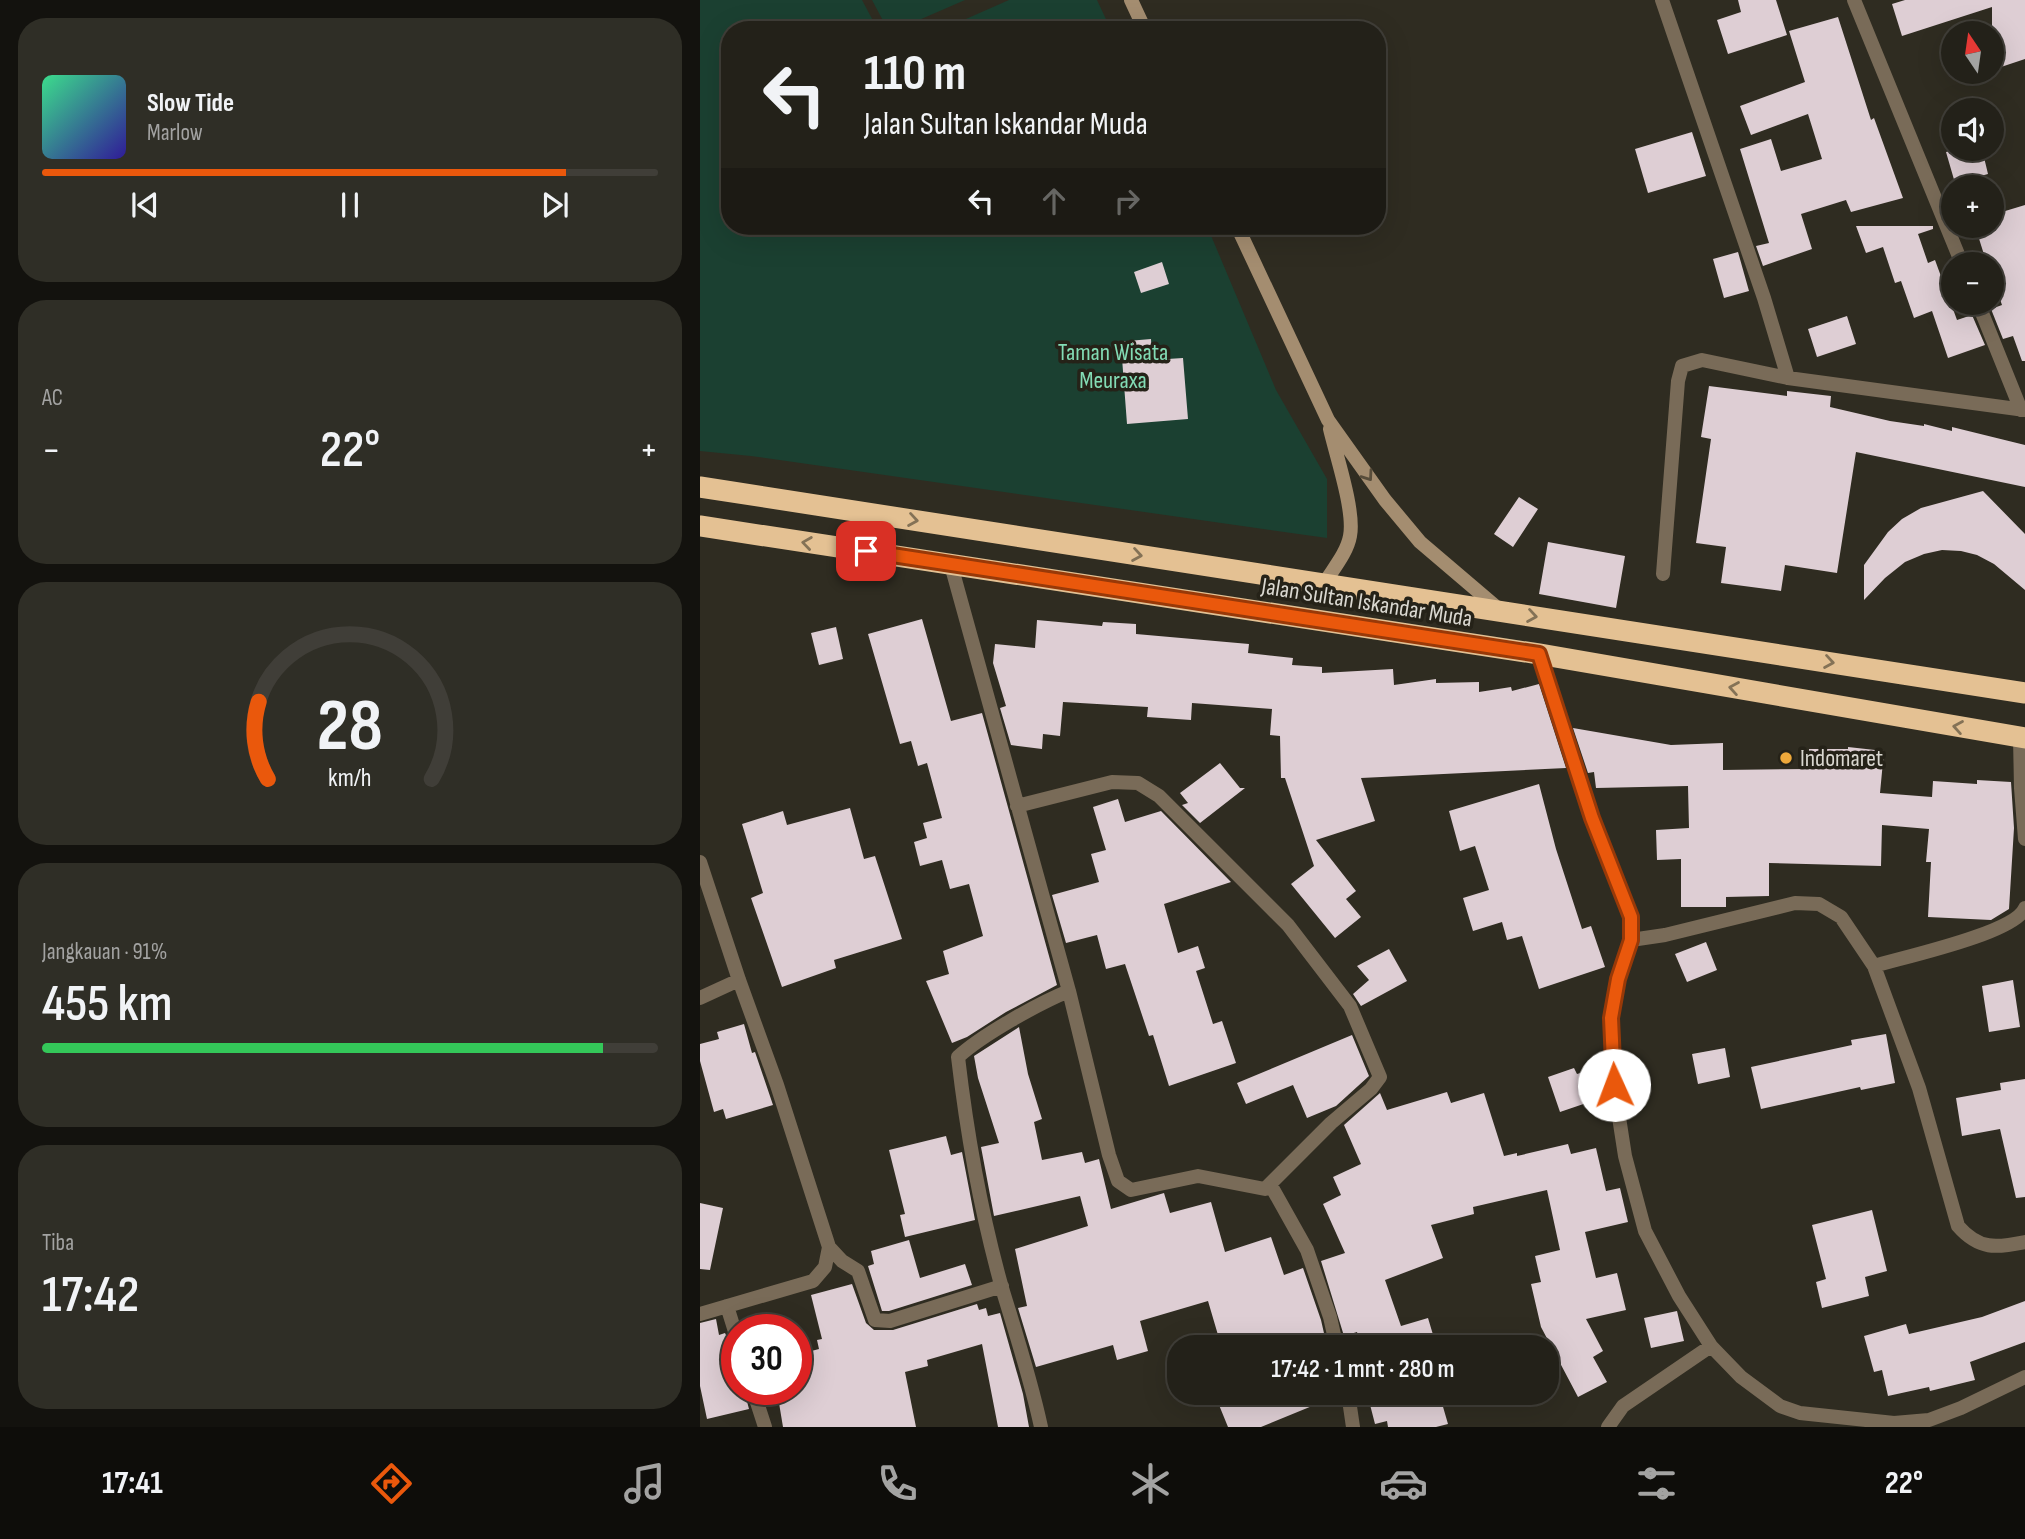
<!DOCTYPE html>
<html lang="id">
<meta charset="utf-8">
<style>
:root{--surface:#232119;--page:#2f2e26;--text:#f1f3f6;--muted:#a3a3a2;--line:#403e38;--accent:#ea580c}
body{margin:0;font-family:"Sofia Sans Condensed",sans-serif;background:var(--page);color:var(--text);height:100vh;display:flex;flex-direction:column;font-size:26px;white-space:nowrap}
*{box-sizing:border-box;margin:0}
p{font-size:23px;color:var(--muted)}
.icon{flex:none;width:38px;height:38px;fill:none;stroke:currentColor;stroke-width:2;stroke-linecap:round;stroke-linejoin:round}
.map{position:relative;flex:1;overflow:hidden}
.side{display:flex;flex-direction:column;gap:18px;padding:18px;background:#13120e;width:700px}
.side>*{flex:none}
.guide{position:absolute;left:21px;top:21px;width:665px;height:214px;border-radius:28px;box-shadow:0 7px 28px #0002,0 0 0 2px var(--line);background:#232119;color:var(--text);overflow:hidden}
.needle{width:46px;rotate:347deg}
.buttons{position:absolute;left:1241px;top:21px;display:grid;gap:14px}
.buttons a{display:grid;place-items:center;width:63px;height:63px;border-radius:50%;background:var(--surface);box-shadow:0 7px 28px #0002,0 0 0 2px var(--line);font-size:35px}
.speed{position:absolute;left:21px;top:1314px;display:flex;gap:14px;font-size:35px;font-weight:700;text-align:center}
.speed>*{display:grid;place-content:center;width:91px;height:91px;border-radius:50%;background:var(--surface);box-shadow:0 7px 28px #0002,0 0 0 2px var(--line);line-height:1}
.speed .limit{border:10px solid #d22;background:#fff;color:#111}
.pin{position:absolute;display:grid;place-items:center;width:60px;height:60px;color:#fff;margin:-30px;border-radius:14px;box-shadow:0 4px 10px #0006}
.me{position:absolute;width:77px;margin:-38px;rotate:358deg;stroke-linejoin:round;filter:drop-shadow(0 0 5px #0008)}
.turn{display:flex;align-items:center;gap:24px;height:147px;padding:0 28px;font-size:32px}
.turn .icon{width:91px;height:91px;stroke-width:2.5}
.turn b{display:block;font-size:49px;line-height:60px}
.lanes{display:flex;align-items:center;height:66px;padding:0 28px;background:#0003;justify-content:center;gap:35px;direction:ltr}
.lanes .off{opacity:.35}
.big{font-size:52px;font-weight:600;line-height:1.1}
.side .card{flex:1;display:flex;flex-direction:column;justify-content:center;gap:10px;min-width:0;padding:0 24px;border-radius:28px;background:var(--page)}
.side .dial{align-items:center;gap:0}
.dial svg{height:182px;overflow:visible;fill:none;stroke:var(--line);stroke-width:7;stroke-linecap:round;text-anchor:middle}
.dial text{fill:var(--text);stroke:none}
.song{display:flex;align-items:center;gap:21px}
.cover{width:84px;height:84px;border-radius:10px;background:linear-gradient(135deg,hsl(150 70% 55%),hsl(250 70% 35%))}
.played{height:7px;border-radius:4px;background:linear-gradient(90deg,var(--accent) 85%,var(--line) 85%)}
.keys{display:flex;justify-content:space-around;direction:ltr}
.heat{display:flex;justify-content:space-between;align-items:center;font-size:38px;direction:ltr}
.charge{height:10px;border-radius:5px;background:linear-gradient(90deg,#34c759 91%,var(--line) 0)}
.trip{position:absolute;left:467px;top:1335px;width:392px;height:70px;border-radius:28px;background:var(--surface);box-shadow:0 7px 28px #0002,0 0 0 2px var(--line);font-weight:600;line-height:70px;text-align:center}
.menu{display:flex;height:112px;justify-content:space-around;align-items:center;background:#0e0d0a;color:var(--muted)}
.menu .icon{width:49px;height:49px}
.menu .current{color:var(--accent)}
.menu b{font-size:32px;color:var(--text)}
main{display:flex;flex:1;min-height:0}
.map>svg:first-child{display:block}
.green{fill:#1b4031}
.building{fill:#deced4}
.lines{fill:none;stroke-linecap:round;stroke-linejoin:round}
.street{stroke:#796b58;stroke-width:14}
.secondary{stroke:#a48d70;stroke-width:14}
.highway{stroke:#e4c193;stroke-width:21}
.oneway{stroke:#584d3b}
.oneway2{stroke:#847256}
.route-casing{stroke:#983908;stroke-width:18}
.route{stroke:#ea580c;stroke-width:12}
.poi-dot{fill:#eda83b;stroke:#252218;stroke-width:2.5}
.labels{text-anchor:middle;stroke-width:7;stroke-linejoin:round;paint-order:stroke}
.park-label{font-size:24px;fill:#83dcb5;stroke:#252218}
.street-label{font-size:24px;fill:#dad8d1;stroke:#252218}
.poi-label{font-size:24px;fill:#dad8d1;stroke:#252218;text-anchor:start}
</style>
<main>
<section class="side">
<div class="card">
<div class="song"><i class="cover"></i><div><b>Slow Tide</b><p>Marlow</p></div></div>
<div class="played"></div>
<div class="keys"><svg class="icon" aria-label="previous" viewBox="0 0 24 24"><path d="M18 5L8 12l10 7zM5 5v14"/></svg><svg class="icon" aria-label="pause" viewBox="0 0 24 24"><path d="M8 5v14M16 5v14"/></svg><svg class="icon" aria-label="next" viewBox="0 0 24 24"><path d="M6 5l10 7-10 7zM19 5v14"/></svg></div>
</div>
<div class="card"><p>AC</p>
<div class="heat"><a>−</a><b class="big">22°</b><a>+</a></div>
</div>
<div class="card dial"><svg viewBox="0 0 100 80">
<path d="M14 69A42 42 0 1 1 86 69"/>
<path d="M14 69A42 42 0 0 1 10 35" stroke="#ea580c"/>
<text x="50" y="56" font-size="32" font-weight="700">28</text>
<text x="50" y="72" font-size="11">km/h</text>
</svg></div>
<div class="card"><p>Jangkauan · 91%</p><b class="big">455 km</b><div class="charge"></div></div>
<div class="card"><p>Tiba</p><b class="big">17:42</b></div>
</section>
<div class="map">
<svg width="1325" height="1427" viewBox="0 0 1325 1427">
<rect width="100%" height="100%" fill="#2f2c21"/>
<path class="green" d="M0,0H162L178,30H30V226H507L576,390L627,479V538L51,456L0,451Z
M172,0H265L196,30H188Z
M309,0H397L411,30H241Z"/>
<path class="building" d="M1038,0H1076L1087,35L1028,54L1017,20L1041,12Z
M1205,0H1325V59L1292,70V7L1202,36L1192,4Z
M1138,17L1171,120L1174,118L1203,198L1151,212L1146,200L1101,214L1112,249L1063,266L1056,246L1069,243L1040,149L1071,139L1081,171L1122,159L1108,114L1051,135L1040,106L1105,82L1089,31Z
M992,132L1006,176L948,193L935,149Z
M1258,149H1282L1288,174L1255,183L1246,152Z
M1325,205V361H1322L1313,336L1303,339L1291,309L1302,305L1292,277V264H1287L1275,226H1292V215Z
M1156,226H1233V229L1218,234L1228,263L1235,260L1257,320L1272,315L1285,345L1248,358L1232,311L1214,318L1201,281L1195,283L1183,247L1166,253Z
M1038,252L1049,291L1024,298L1013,259Z
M462,262L469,284L441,293L434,272Z
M1147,316L1156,344L1117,357L1108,329Z
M451,339L452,360L483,358L488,419L427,424L422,358L416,342Z
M1009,386L1087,396V391L1131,396L1130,407L1190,421L1224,426V424L1252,431V427L1325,445V487L1156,452L1137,573L1085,565L1081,591L1021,583L1026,547L996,543L1011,439L1001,437Z
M1283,491L1325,534V590L1294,564L1277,555L1261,551L1242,550L1224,554L1205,562L1185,578L1164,600V565L1188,532L1202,519L1221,508Z
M819,497L838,509L813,547L794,534Z
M848,542L925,556L916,608L839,594Z
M222,619L251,721L282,713L357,985L306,1012L267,1037L252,1043L226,981L249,974L243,951L283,936L269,884L250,889L242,860L220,866L214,842L227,838L223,823L242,818L227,763L218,766L211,741L200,744L168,634Z
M337,620L402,626L403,622L436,624V634L549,644L548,653L593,658L592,665L622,667V673L693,669L694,685L736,679V683L779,682V692L811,687L812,691L839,684L866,768L661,778L675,821L616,840L656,891L646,899L661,917L635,938L591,884L614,866L585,778H581L580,736L570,735L572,709L492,703L491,720L447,717L448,707L363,702L360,736L343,734L342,749L311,745L300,708L306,706L293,663L295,644L335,648Z
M136,627L143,659L119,665L111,633Z
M873,728L971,745L1023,743V770L1109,769V749H1148V747L1184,751L1180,793L1232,797L1233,781L1277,784V780L1311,782L1314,828L1309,909L1291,920L1228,917L1231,862H1226L1229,829L1182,825L1181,866L1069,863V896L1026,897V907H981V859L957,860L956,830L989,828L988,786L896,788L894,772L888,773Z
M520,763L540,788H545L500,823L482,805L488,803L480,793Z
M839,784L856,849L882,929L891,926L905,967L839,989L822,936L807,940L802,922L773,931L763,898L789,890L775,846L760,851L749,811Z
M418,799L425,822L461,811L531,882L464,904L478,953L498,946L505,968L496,971L513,1024L522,1021L536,1063L469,1086L453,1035L449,1036L425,964L406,969L397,935L366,943L352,895L399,882L391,854L406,850L393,807Z
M150,808L164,859L175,856L202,939L134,960L136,968L82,987L51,898L63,893L42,824L83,811L87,825Z
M1006,942L1017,970L987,982L975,954Z
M689,949L707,981L661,1006L653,994L669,980L657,966Z
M1313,980L1320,1027L1289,1032L1282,986Z
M44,1024L52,1053L55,1052L73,1105L26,1119L23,1109L14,1112L0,1061V1044L19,1039L17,1032Z
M319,1027L328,1074L342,1119L334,1122L342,1160L382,1152L385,1163L399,1159L411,1209L464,1193L470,1213L511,1202L525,1252L571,1237L584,1275L603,1268L621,1320L626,1342L611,1348H525L520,1334L518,1335L508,1301L440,1321L448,1351L417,1360L413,1345L336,1367L318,1308L327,1306L315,1249L388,1226L380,1196L294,1216L281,1147L299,1143L278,1078L274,1056Z
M1186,1034L1195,1083L1161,1090L1160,1087L1061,1109L1051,1067L1152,1045L1151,1040Z
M652,1035L669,1076L636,1106L607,1118L593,1085L546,1104L537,1083Z
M1025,1048L1030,1077L998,1084L992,1054Z
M874,1068L877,1074L894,1069L904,1097L860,1112L848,1077Z
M1325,1079V1197L1316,1198L1300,1129L1262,1136L1256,1098L1301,1090L1300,1083Z
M747,1092L751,1103L784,1093L804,1156L817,1153V1156L868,1144L871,1154L896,1148L906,1191L920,1188L928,1222L885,1232L896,1278L917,1273L926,1310L886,1319L903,1351L893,1357L907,1382L878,1397L841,1327L831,1284L841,1282L835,1256L860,1250L847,1190L773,1207L774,1214L731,1225L743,1258L685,1280L701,1326L728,1318L737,1348H651L650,1342L659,1339L657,1332L644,1336L621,1261L645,1253L623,1204L641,1195L633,1177L661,1164L644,1125L680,1093L687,1110Z
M246,1136L251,1155L262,1152L275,1220L205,1237L200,1215L205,1214L189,1150Z
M0,1203L23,1208L10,1270L0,1269Z
M1172,1210L1187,1271L1165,1277L1169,1296L1122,1308L1116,1282L1126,1279L1112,1225Z
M209,1240L220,1278L265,1264L272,1285L189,1311H182L168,1266L174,1264L171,1251Z
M152,1284L166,1323L174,1330H193L277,1304L279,1310L286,1308L288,1316L300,1313L323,1394L329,1427H298L282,1344L227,1360L228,1366L205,1372L216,1427H83L79,1403L68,1405L63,1390H96V1355L119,1349L117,1340L122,1339L111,1295Z
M1325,1301V1342L1270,1362L1275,1380L1230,1391L1229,1387L1188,1396L1182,1370L1174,1372L1164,1336L1206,1324L1209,1334L1282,1317Z
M977,1311L984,1341L951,1348L944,1318Z
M16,1319L19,1335L25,1333L31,1346L37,1368V1390H44L49,1409L7,1419L0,1386V1323Z
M549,1393H639V1395L561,1427H528L519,1405Z
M667,1393H739L748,1424L736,1427H688L687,1421L675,1424Z"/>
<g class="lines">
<path class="street" d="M962,0L1064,298L1088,378
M1154,0L1262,264
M1278,303L1321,410
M251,565L369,991C339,1003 282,1035 258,1057C267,1134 281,1213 302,1288C316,1334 331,1380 341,1427
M963,574L978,381L982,366L1002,360L1088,378L1325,410
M839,654L892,818L931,917V940L918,979L911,1018L914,1085L925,1156L945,1231L979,1296L1011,1346L923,1406L908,1427
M1320,737L1321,788L1325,839
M317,806L412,782L438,783L459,796L588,925L650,1006L680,1077L671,1089L631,1123L565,1189L498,1176L431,1190L418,1181L409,1155L369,991
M0,862L39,980L77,1085L129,1247L125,1267L113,1281L0,1314
M931,940L965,935L1095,903L1119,904L1141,917L1174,966C1204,957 1315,933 1325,908
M1174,966L1219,1088L1258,1226C1279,1250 1296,1248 1325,1242
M0,998L39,980
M570,1184L607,1250L630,1317L637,1348
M129,1247L142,1261L158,1271L175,1320L190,1321L302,1286
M27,1306L37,1338
M1011,1346L1041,1377L1080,1406L1100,1413L1194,1423L1229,1420L1261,1408L1325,1377
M53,1390L65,1427
M648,1393L653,1427"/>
<path class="secondary" d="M431,0L445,30
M537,226L628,420L685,500L720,542L801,611
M624,584C633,569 647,553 650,536C655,511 636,455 630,429"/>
<path class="highway" d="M0,487L1325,693
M0,526L839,654L1325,738"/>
</g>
<defs><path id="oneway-chevron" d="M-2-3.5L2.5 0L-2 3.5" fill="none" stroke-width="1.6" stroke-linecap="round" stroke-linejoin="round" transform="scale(1.75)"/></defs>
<use class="oneway" href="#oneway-chevron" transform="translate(668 476) rotate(55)"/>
<g class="oneway2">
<use href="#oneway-chevron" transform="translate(213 520) rotate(9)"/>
<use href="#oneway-chevron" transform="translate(107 543) rotate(-172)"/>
<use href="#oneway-chevron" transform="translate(437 555) rotate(9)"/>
<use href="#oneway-chevron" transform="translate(832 616) rotate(9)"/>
<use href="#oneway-chevron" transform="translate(1129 662) rotate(9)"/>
<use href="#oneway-chevron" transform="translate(1034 688) rotate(-170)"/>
<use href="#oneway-chevron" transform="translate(1258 727) rotate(-170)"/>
</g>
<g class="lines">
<defs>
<path id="route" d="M166,551L839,654L892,818L931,917V940L918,979L911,1018L914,1085"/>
</defs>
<use href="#route" class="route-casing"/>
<use href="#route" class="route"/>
</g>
<circle class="poi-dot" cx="1086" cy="758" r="7"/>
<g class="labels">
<g class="park-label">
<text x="413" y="360">Taman Wisata<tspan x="413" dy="28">Meuraxa</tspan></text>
</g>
<g class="street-label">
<text transform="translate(667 602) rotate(9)" y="8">Jalan Sultan Iskandar Muda</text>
</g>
<g class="poi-label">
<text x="1100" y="766">Indomaret</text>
</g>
</g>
</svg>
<div class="buttons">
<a><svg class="needle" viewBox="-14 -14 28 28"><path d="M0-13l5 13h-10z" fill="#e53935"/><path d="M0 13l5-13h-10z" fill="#a3a3a2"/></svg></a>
<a><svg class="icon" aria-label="sound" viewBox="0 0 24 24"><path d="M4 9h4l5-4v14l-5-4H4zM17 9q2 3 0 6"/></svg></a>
<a>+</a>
<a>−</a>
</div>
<div class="speed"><div class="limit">30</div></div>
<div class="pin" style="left:166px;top:551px;background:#d93025"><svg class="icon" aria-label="arrive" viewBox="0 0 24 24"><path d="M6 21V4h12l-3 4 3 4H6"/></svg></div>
<svg class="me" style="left:914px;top:1085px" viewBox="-20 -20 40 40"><circle r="19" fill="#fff"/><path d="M0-13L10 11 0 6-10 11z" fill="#ea580c"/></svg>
<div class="trip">17:42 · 1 mnt · 280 m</div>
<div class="guide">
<div class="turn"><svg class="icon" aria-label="left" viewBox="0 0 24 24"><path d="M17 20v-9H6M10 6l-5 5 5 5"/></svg><div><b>110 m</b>Jalan Sultan Iskandar Muda</div></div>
<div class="lanes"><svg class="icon" aria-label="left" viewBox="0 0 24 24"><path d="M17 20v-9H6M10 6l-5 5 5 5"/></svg><svg class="icon off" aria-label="ahead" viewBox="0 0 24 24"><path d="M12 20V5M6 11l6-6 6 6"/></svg><svg class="icon off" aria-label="right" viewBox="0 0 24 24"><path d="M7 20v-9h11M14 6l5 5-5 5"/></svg></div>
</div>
</div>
</main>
<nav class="menu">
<b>17:41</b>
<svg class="icon current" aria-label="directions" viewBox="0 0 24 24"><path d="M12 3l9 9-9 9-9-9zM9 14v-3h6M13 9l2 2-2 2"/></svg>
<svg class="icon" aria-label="music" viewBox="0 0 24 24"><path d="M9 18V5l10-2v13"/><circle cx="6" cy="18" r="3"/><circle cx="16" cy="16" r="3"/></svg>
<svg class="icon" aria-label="phone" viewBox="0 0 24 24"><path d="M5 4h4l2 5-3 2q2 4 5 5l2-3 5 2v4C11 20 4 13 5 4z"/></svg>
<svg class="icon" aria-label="climate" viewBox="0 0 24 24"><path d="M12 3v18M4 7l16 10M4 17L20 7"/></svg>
<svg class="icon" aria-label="car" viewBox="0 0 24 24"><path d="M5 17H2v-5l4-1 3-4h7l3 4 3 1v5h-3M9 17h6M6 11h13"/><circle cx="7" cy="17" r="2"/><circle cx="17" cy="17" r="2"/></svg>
<svg class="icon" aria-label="filters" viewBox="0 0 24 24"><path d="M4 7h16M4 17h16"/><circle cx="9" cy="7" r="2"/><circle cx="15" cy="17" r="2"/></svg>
<b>22°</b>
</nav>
